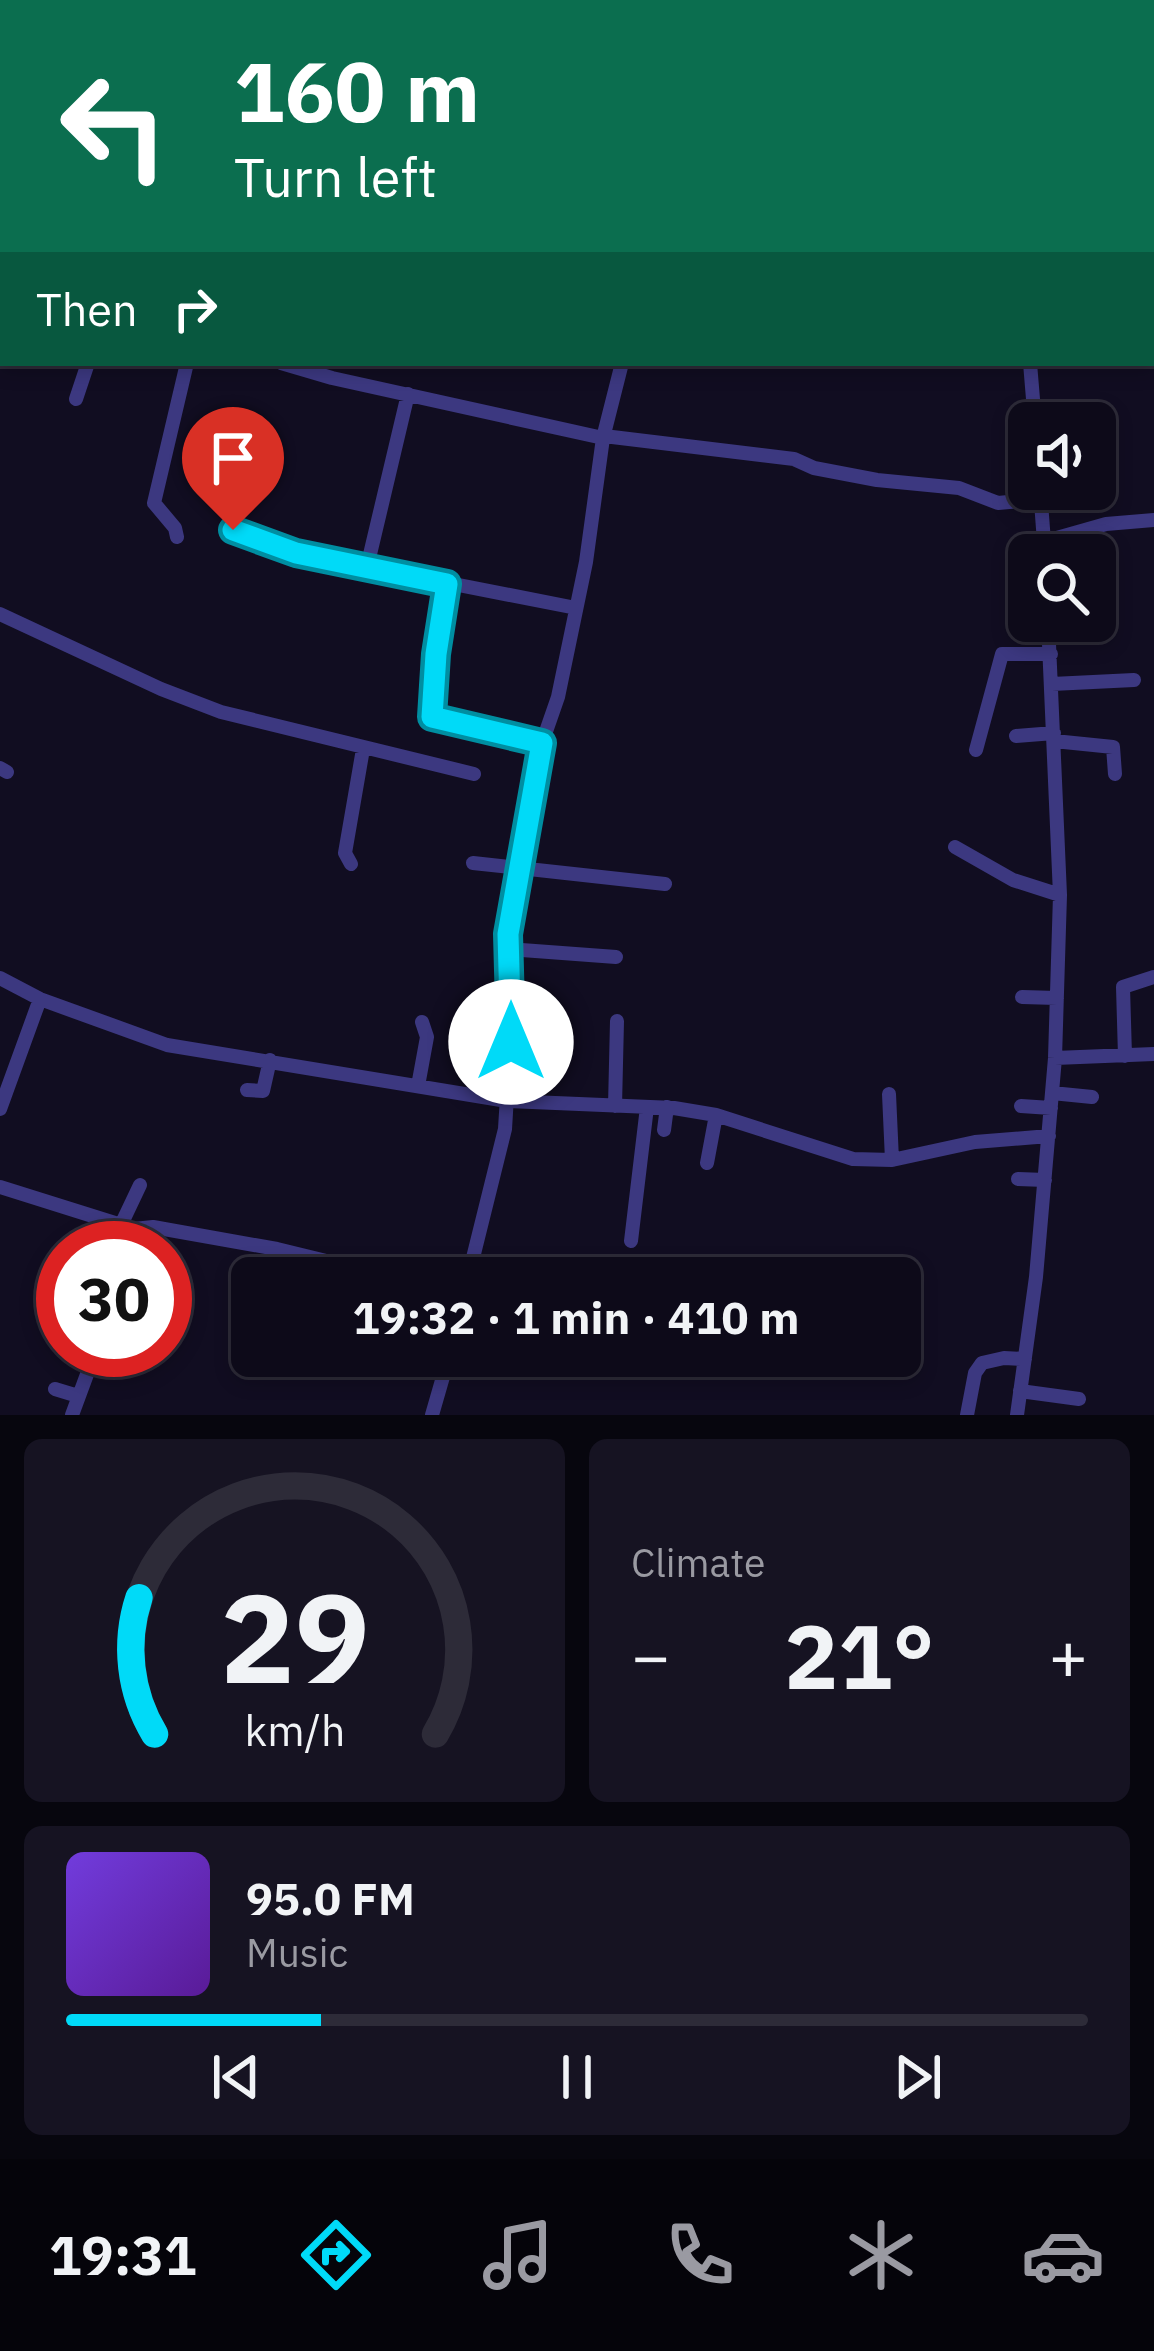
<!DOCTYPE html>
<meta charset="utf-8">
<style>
:root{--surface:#0d0a19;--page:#161322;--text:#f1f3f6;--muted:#9a9aa2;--line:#2d2b38;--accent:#00daf8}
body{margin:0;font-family:"IBM Plex Sans",sans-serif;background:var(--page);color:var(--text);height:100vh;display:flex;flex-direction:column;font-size:45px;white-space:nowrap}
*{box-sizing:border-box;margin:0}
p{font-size:39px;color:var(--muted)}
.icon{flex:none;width:66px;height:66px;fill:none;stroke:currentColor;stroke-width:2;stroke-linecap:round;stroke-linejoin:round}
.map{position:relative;height:1415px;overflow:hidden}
.drawer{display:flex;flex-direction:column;gap:24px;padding:24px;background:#07060e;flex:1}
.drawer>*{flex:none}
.guide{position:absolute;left:0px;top:0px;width:1155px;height:366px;box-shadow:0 6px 18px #0003,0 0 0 3px var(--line);background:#0b6e4f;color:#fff;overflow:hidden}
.fabs{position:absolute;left:1008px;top:402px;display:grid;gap:24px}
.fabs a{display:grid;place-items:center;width:108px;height:108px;border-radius:18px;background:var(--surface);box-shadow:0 6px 18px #0003,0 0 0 3px var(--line);font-size:60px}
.speed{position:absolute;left:36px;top:1221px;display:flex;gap:24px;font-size:60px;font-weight:700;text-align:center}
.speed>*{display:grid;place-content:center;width:156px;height:156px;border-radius:50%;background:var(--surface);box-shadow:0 6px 18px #0003,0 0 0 3px var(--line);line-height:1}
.speed .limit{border:18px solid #d22;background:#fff;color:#111}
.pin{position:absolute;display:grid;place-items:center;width:102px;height:102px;color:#fff;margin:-123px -51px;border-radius:50% 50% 50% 0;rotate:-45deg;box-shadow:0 0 12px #0007}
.pin .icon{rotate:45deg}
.me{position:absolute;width:132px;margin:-66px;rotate:0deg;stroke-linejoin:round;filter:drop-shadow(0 0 9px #0008)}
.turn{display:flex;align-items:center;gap:42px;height:252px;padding:0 36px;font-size:54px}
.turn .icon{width:156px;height:156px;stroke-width:2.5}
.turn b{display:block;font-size:84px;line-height:102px}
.then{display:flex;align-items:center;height:114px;padding:0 36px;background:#0003;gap:24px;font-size:45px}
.big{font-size:90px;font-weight:700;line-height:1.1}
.drawer .card{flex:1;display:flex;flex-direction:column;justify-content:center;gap:18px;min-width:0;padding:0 42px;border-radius:18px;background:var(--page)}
.drawer .dial{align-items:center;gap:0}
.dial svg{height:312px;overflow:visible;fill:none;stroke:var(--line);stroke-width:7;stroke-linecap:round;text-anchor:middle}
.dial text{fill:var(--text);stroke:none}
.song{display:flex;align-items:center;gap:36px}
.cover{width:144px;height:144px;border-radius:18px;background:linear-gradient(135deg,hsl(260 70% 55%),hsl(270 70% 35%))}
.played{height:12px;border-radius:6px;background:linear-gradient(90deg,var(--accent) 25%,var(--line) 25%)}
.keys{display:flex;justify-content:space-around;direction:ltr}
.heat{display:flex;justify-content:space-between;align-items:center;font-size:66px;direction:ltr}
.drawer .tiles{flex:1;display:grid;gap:24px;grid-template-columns:1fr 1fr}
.card:last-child{grid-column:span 2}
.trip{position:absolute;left:231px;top:1257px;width:690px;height:120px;border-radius:18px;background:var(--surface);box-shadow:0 6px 18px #0003,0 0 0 3px var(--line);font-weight:700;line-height:120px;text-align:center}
.tabs{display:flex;height:192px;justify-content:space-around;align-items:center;background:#05040a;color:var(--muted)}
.tabs .icon{width:84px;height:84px}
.tabs .current{color:var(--accent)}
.tabs b{font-size:54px;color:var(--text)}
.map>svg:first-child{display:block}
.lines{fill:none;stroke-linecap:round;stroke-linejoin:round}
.minor{stroke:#3c3880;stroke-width:14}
.route-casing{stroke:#008ea1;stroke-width:30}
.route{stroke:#00daf8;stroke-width:21}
</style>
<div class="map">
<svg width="1154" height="1415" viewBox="0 0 1154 1415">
<rect width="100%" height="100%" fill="#110d21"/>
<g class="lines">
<path class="minor" d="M869,0L876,3
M998,0V3
M34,3V0
M643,3L644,0
M0,168L3,169
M0,194H3
M0,264L3,254
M0,291H3
M281,363L332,378L603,438
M1030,363L1035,423
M76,399L88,363
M604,436L794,459L814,468L877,480L959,488L998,503L1041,499
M1040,489L1045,555
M233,530L296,553L576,608
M177,537L175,528L154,503L187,363
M1025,547L1106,524L1154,520
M367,567L408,394
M447,584L436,654L432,717L542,743
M0,614L161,689L221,712L474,774
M1052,684L1134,680
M1016,736L1054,733
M1054,741L1113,747L1115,774
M976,750L1002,654H1051
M0,768L7,772
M955,847L1013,880L1060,895
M473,863L665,884
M351,864L345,853L363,749
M508,949L616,957
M0,978L40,999L167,1045L507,1101L674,1108L716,1115L853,1159L892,1160L975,1142L1049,1136
M1022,997L1057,998
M1125,1056L1123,987L1154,977
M1055,1058L1154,1054
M418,1086L427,1037L422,1022
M247,1090L263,1091L270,1060
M1052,1093L1092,1097
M889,1094L892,1160
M615,1106L617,1021
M1021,1106L1051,1108
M0,1109L40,999
M664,1130L667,1107
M707,1163L716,1115
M1018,1179L1045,1180
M0,1187L134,1229L153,1227L277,1249L396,1278
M121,1225L140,1185
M631,1241L647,1107
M129,1248L134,1229
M468,1278L505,1129L512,1014L508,934L512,902L542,743L558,697L586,562L603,438L622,363
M55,1389L78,1396
M1020,1391L1079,1399
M72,1415L96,1350
M432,1415L449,1356
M967,1415L975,1373L982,1363L1004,1358L1025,1359
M1017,1415L1036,1277L1055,1058L1060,895L1048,621"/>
</g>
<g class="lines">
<defs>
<path id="route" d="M233,530L296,553L447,584L436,654L432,717L542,743L508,934L511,1042"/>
</defs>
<use href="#route" class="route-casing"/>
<use href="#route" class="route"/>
</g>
</svg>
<div class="fabs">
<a><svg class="icon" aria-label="sound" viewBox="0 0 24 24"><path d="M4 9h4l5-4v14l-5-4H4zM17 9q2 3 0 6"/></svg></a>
<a><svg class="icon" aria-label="search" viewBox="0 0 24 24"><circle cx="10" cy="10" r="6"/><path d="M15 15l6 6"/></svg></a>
</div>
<div class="speed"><div class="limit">30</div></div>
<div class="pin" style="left:233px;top:530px;background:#d93025"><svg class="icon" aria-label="arrive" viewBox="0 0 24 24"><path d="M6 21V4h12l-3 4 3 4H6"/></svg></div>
<svg class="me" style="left:511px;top:1042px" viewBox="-20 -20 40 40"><circle r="19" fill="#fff"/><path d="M0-13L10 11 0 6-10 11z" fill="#00daf8"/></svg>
<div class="trip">19:32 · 1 min · 410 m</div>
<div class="guide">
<div class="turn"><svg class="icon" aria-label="left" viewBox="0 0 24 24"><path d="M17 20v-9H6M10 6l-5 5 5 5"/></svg><div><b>160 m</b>Turn left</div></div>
<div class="then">Then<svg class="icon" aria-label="right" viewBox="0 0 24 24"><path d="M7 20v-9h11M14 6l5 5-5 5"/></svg></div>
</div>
</div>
<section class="drawer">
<div class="tiles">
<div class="card dial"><svg viewBox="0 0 100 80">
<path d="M14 69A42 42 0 1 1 86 69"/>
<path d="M14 69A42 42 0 0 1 10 34" stroke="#00daf8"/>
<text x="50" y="56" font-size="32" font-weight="700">29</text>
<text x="50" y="72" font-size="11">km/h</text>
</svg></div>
<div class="card"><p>Climate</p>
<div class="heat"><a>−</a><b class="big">21°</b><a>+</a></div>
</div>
<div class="card">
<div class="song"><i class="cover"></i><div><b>95.0 FM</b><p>Music</p></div></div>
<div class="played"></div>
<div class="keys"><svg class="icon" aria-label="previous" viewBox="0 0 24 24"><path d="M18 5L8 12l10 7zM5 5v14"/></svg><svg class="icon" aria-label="pause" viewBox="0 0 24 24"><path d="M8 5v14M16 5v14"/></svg><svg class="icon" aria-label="next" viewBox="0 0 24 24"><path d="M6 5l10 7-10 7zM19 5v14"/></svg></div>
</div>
</div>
</section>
<nav class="tabs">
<b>19:31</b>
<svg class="icon current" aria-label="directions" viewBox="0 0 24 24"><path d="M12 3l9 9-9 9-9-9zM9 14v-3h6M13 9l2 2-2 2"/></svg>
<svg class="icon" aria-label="music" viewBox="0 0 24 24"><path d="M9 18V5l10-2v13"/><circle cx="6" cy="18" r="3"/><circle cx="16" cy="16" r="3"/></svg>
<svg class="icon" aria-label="phone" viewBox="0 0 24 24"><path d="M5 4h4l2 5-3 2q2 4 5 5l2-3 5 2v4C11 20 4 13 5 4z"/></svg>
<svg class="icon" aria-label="climate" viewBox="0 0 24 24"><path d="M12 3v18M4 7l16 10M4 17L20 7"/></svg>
<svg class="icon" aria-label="car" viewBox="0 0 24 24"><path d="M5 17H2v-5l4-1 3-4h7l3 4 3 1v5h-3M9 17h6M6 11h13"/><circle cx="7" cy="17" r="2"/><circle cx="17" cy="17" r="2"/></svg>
</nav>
